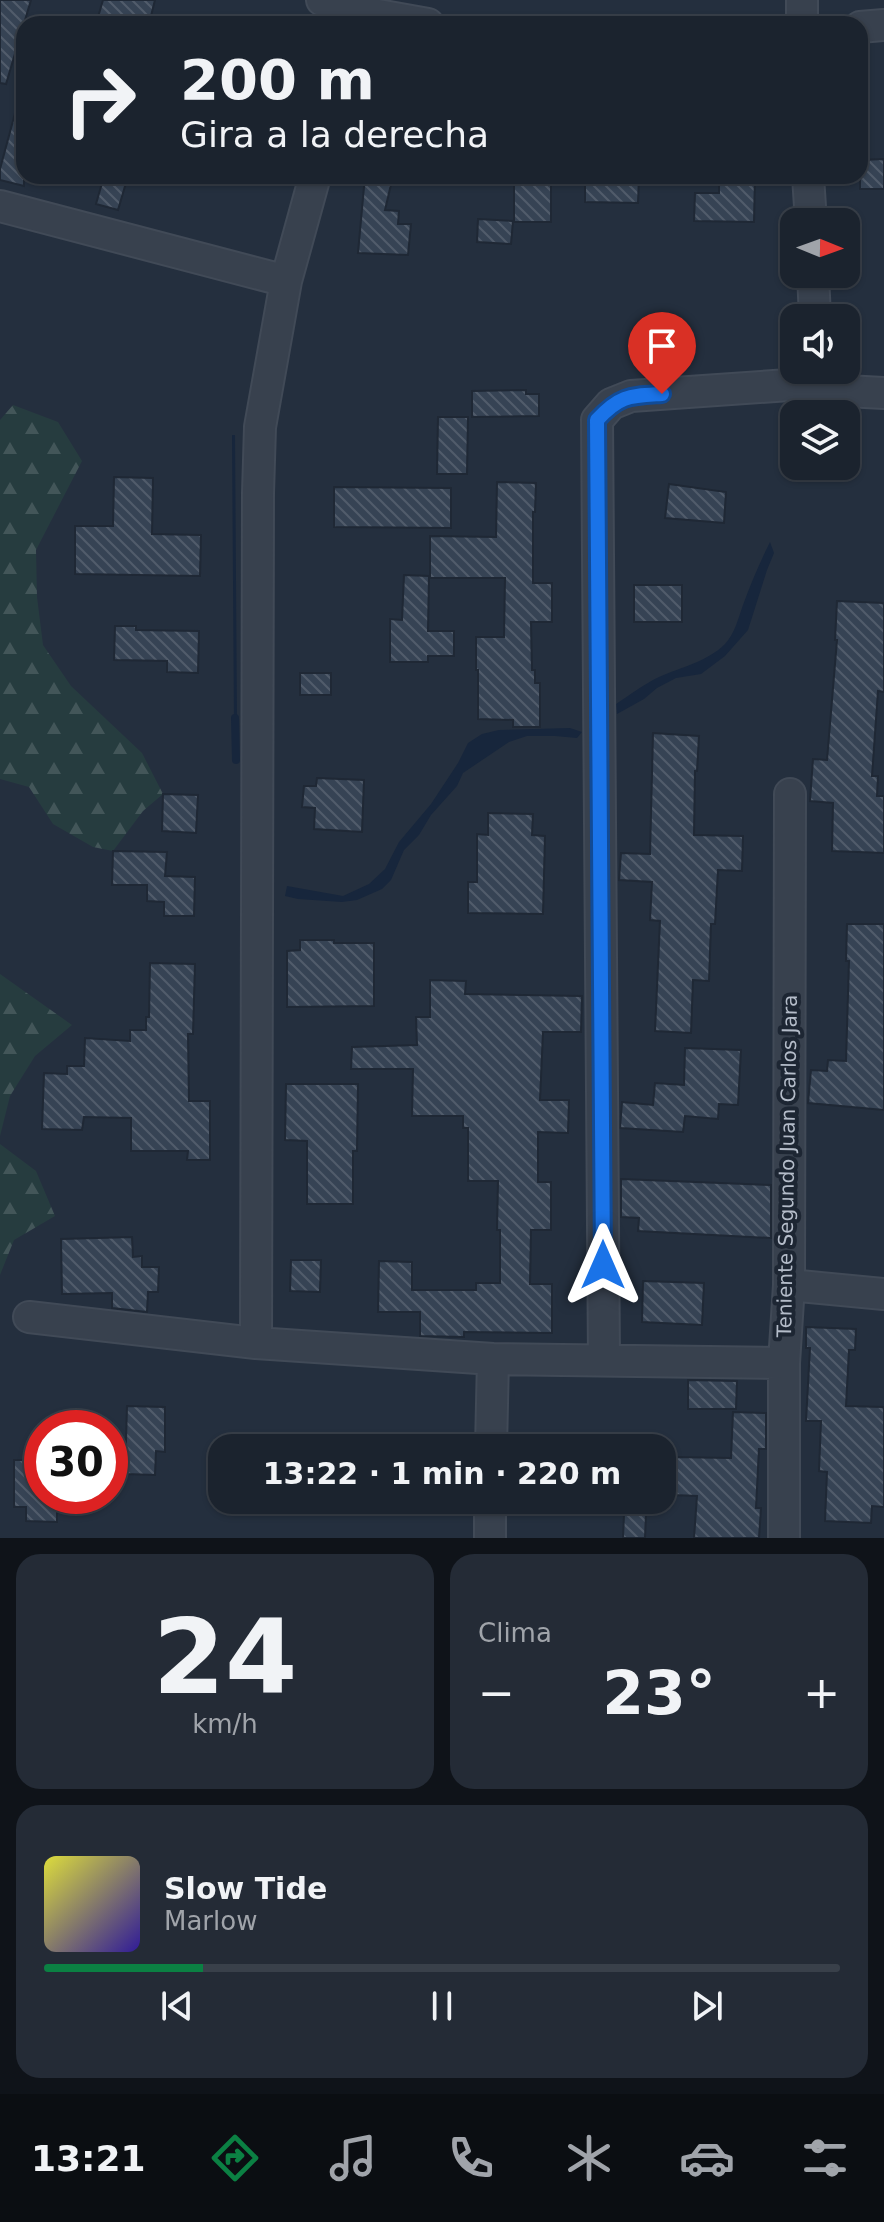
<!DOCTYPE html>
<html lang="es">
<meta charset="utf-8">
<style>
:root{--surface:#1b232e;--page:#242b36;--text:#f1f3f6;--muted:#a0a4aa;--line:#39404a;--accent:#0b8043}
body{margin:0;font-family:"DejaVu Sans",sans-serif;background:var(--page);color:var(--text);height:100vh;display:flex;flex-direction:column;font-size:30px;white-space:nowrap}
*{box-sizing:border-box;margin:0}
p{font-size:26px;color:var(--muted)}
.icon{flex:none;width:44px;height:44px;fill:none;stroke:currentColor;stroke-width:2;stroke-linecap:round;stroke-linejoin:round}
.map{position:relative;height:1538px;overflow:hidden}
.details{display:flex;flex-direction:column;gap:16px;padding:16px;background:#0f1319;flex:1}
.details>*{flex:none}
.banner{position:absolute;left:16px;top:16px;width:852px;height:168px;border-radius:24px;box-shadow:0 2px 6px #0004,0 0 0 2px var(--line);background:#1b232e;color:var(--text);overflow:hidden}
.needle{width:52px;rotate:91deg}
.tools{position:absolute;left:780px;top:208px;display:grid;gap:16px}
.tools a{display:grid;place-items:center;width:80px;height:80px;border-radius:16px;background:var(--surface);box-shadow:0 2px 6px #0004,0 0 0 2px var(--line);font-size:40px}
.speed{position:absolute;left:24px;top:1410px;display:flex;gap:16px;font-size:40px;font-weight:700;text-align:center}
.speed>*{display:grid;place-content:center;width:104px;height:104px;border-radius:50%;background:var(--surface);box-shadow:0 2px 6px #0004,0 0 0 2px var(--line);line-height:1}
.speed .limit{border:12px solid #d22;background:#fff;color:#111}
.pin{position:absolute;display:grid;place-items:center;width:68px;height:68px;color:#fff;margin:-82px -34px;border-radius:50% 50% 50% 0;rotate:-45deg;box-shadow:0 0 8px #0007}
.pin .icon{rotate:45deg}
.me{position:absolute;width:88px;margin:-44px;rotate:0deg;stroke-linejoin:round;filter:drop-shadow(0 0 6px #0008)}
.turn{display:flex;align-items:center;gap:28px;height:168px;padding:0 32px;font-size:36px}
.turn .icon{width:104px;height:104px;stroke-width:2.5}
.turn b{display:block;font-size:56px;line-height:68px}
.big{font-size:60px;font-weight:700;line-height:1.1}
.details .widget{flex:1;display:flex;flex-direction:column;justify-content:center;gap:12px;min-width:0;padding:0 28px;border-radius:24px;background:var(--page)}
.details .dial{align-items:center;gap:0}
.dial b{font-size:104px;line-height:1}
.song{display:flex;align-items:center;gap:24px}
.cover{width:96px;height:96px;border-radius:12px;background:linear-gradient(135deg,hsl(60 70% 55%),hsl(250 70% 35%))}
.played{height:8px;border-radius:4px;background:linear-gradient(90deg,var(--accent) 20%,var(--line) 20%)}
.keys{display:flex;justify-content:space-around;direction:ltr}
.heat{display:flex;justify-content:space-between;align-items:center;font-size:44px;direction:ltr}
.details .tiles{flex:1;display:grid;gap:16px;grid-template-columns:1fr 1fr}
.widget:last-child{grid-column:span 2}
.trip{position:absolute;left:208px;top:1434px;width:468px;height:80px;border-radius:24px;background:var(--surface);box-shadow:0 2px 6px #0004,0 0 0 2px var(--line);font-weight:700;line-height:80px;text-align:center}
.tab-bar{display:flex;height:128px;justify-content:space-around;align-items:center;background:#0b0e12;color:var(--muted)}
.tab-bar .icon{width:56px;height:56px}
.tab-bar .current{color:var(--accent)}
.tab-bar b{font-size:36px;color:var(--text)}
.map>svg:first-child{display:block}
.forest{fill:url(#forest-firs)}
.water{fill:#17263c}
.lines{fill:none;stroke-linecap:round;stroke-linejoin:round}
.stream{stroke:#17263c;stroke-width:8}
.building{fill:url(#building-back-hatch);stroke:#1f2835;stroke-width:2}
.minor-casing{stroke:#414a57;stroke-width:34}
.minor{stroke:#38414e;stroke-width:30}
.route-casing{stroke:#114b97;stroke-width:20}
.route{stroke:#1a73e8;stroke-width:14}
.labels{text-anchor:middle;stroke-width:8;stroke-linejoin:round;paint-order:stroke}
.street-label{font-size:20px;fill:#b4bcc9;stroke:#1d2633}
</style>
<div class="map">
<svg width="884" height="1538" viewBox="0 0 884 1538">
<defs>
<pattern id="forest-firs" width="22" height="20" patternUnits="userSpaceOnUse" patternTransform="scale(2)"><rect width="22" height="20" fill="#263c3f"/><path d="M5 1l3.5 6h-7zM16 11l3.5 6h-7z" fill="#435659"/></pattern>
<pattern id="building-back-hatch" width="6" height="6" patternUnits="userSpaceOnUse" patternTransform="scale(2)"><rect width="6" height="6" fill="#364354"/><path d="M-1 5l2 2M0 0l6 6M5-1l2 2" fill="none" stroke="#515c6b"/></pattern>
</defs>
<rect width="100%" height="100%" fill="#242f3e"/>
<path class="forest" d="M13,405L58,422L82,461L36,550L37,597L43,645L71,686L142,753L163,794L143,811L113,851L93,847L53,824L29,787L0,779V420Z
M0,974L72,1025L35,1056L10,1096L0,1136Z
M0,1144L36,1171L55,1216L14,1240L0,1275Z"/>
<path class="water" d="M232,435H235L237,725H234Z
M770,542L774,553L767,570L748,630L725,656L701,674L676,678L657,688L644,699L617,714L616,704C630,695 644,684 659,677C681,667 707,662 725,644C735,633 738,619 743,605C751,583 760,562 770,542Z
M570,728L582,732L577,738L555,736H527L509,742L463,773L457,786L431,815L419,835L404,850L391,880L382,889L357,900L342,902L298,899L285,896L287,886L343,896L369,884L385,869L399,842L431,804L458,763L468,743L482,734L499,730Z"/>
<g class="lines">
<path class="stream" d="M235,718L236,760"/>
</g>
<path class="building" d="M0,0H31L6,84L0,83Z
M103,0H155L149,24H96Z
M17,106L24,107V186L0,180V169Z
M884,159V189H860V160Z
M104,176H128L118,210L96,204Z
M365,176H393L385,210L399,211L398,224H411L408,255L358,253Z
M585,176L639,177L638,203L585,202Z
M719,176H755L754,222L694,221L695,193H719Z
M514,184H551V222H514Z
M478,219L513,221L511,244L477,242Z
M526,390V394H539V416L472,417V391Z
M438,417H468L467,474H437Z
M114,477L153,478L152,534L201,535L200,576L75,574V526H113Z
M497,482L536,483L535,512H533V583H552V622H531L532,670H535V683H540V727H513V720L478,719V670H476V637H504L505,578H430V536L496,537Z
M669,484L726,492L724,523L665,518Z
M334,487L451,488V528L334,527Z
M404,575L429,576L428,631H454V656H428V662H390V619L402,620Z
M634,585H682V622H634Z
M837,601L884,603V692L878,691L872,776H878L877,796H884V853L832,851L833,803L810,801L813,759L827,760L837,640H835Z
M115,626H136V630L199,631L198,673L167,672V661L114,660Z
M300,673H331V695H300Z
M653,733L699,736L697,771H695L694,835L743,836L742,871L718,870L715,924H711L709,981L693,980L691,1033L655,1031L660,921L650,920L652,882L619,880L621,853L650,854Z
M317,778L364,780L362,832L314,829L315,808L302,807L304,786H316Z
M163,794L198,795L196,833L162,831Z
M488,813L533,814L532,835L545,836L543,914L468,913V882H477V834L488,835Z
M113,851L167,852L165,876L195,877L194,916H164V902L147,901V885H112Z
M847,924H884V1110L808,1103L811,1070L827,1071L828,1060L846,1061L849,961H846Z
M300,940H334V943H374V1006L287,1007V951L300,950Z
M150,963L195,964L193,1034H188L189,1101H210V1160H187L188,1151H131V1118L84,1117L82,1130L42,1129L44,1073L67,1074V1066H84L85,1038L130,1041V1030H146V1017H149Z
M430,980L466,981L465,994L582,996L581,1032H543L540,1100H569L568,1133L538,1132V1182H551V1230H531L530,1284H552V1333L464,1332V1337L420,1336V1312H378L379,1261L412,1262V1290H476V1283H500V1230H497L498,1181H468V1128H463V1116H412L413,1069H351L352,1047L417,1045L416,1017H430Z
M685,1048L741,1050L738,1105L719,1104L718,1119L685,1116L683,1132L620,1128L622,1102L653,1105L655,1083L684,1085Z
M286,1084H358L357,1151H353V1204H307V1141L285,1140Z
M621,1179L771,1185V1238L638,1231L639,1218L621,1217Z
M132,1237L133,1257L142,1256V1267H159L158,1292H148L147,1312L112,1308V1293L62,1294L61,1239Z
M291,1260H321L320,1292L290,1291Z
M643,1281L704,1283L702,1325L642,1322Z
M806,1327L856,1329L855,1350H849L846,1406L884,1407V1507L872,1506L871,1523L825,1521L827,1472L819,1471L821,1421H806L810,1348H806Z
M688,1380L737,1381L736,1409H688Z
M127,1406L165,1407V1452L156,1451L155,1475L125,1474Z
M733,1412L766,1413V1449H759L756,1508H761L759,1538H694L697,1496L672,1495L673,1457L731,1458Z
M14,1460H39L42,1496H57V1522L26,1521V1507H14Z
M624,1514H646L645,1538H623Z"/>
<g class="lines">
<defs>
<path id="minor" d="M322,0L361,12L428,24
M802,24V0
M860,27L884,25
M808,176L811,222
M0,206L286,281
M813,274L815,318
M789,1285L884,1294
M29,1317L256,1343L493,1359L784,1363
M256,1343L258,493L260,427L286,281L315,176
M604,1360L597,420L611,404L631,396L818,383L846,391L884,393
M491,1448L493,1359
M490,1538V1500
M784,1538V1363L789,1285L790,794"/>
</defs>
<use href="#minor" class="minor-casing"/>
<use href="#minor" class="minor"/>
</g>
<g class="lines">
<defs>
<path id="route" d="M603,1265L597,420C620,395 630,396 662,394"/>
</defs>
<use href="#route" class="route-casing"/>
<use href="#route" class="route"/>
</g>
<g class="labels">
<g class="street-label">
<text transform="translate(787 1166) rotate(-89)" y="7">Teniente Segundo Juan Carlos Jara</text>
</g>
</g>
</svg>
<div class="tools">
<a><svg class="needle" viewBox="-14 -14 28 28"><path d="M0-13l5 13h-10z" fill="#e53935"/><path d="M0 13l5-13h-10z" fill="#a0a4aa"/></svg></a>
<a><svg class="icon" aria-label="sound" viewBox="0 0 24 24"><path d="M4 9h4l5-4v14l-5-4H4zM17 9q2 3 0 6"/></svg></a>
<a><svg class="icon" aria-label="layers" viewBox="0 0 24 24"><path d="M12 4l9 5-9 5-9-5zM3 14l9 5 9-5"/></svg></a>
</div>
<div class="speed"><div class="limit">30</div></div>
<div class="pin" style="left:662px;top:394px;background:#d93025"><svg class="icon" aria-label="arrive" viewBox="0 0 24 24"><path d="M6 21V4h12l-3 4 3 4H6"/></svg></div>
<svg class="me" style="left:603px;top:1265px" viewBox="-20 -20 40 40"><path d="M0-17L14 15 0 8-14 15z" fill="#1a73e8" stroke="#fff" stroke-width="4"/></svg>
<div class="trip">13:22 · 1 min · 220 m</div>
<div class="banner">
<div class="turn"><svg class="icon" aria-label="right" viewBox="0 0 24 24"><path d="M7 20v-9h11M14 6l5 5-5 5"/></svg><div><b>200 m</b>Gira a la derecha</div></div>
</div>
</div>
<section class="details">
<div class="tiles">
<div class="widget dial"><b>24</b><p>km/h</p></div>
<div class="widget"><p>Clima</p>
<div class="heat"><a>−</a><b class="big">23°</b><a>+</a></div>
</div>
<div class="widget">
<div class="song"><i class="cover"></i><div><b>Slow Tide</b><p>Marlow</p></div></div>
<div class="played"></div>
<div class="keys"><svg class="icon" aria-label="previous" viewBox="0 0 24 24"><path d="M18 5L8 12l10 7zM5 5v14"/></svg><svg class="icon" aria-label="pause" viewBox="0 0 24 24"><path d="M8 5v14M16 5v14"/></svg><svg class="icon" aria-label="next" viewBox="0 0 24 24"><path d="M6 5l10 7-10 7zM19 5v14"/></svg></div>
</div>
</div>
</section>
<nav class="tab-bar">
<b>13:21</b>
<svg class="icon current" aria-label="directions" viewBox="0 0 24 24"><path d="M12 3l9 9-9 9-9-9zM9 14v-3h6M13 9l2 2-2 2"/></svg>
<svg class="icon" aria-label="music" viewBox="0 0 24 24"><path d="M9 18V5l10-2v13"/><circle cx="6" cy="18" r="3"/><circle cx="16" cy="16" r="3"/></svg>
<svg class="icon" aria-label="phone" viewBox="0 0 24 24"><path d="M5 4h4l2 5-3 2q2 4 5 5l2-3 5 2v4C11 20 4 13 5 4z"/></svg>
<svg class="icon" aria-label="climate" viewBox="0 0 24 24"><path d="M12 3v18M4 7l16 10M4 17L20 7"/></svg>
<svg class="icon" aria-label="car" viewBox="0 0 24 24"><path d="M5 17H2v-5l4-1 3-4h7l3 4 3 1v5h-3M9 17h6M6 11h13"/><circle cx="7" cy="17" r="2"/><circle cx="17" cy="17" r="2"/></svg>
<svg class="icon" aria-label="filters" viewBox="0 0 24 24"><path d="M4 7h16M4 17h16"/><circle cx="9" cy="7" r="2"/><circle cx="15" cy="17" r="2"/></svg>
</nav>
